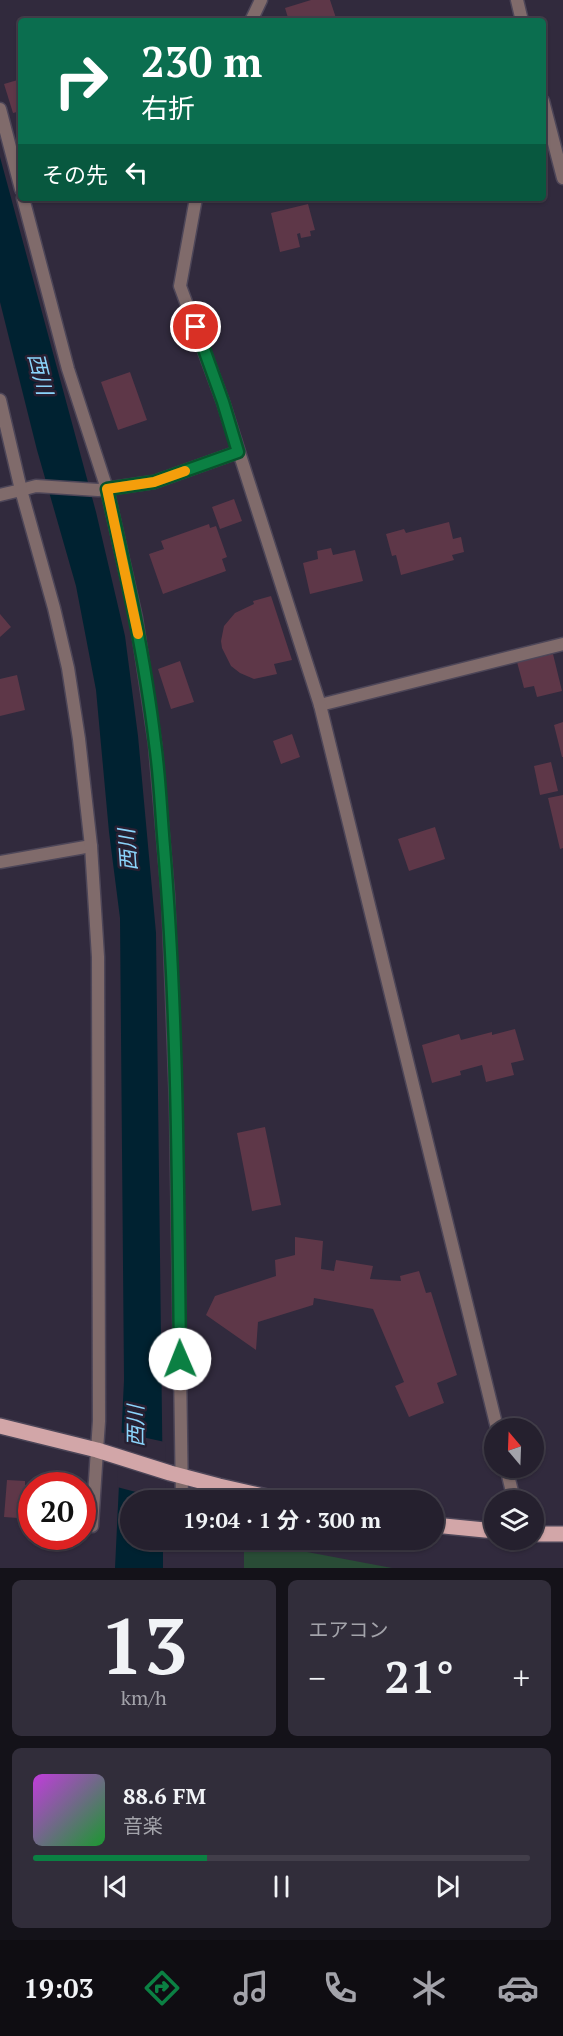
<!DOCTYPE html>
<html lang="ja">
<meta charset="utf-8">
<style>
:root{--surface:#25202e;--page:#312d3a;--text:#f1f3f6;--muted:#a3a3aa;--line:#423e4a;--accent:#0b8043}
body{margin:0;font-family:"PT Serif","Noto Sans JP",serif;background:var(--page);color:var(--text);height:100vh;display:flex;flex-direction:column;font-size:22px;white-space:nowrap}
*{box-sizing:border-box;margin:0}
p{font-size:20px;color:var(--muted)}
.icon{flex:none;width:33px;height:33px;fill:none;stroke:currentColor;stroke-width:2;stroke-linecap:round;stroke-linejoin:round}
.map{position:relative;height:1568px;overflow:hidden}
.details{display:flex;flex-direction:column;gap:12px;padding:12px;background:#141219;flex:1}
.details>*{flex:none}
.top-card{position:absolute;left:18px;top:18px;width:528px;height:183px;border-radius:6px;box-shadow:0 2px 4px #0004,0 0 0 2px var(--line);background:#0b6e4f;color:#fff;overflow:hidden}
.needle{width:39px;rotate:341deg}
.controls{position:absolute;left:484px;top:1418px;display:grid;gap:12px}
.controls a{display:grid;place-items:center;width:60px;height:60px;border-radius:50%;background:var(--surface);box-shadow:0 2px 4px #0004,0 0 0 2px var(--line);font-size:30px}
.speed{position:absolute;left:18px;top:1472px;display:flex;gap:12px;font-size:30px;font-weight:700;text-align:center}
.speed>*{display:grid;place-content:center;width:78px;height:78px;border-radius:50%;background:var(--surface);box-shadow:0 2px 4px #0004,0 0 0 2px var(--line);line-height:1}
.speed .limit{border:9px solid #d22;background:#fff;color:#111}
.pin{position:absolute;display:grid;place-items:center;width:51px;height:51px;color:#fff;margin:-26px;border:3px solid #fff;border-radius:50%;box-shadow:0 2px 6px #0007}
.me{position:absolute;width:66px;margin:-33px;rotate:359deg;stroke-linejoin:round;filter:drop-shadow(0 0 4px #0008)}
.turn{display:flex;align-items:center;gap:21px;height:126px;padding:0 24px;font-size:27px}
.turn .icon{width:78px;height:78px;stroke-width:2.5}
.turn b{display:block;font-size:42px;line-height:51px}
.then{display:flex;align-items:center;height:57px;padding:0 24px;background:#0003;gap:12px;font-size:22px}
.big{font-size:45px;font-weight:700;line-height:1.1}
.details .tile{flex:1;display:flex;flex-direction:column;justify-content:center;gap:9px;min-width:0;padding:0 21px;border-radius:9px;background:var(--page)}
.details .dial{align-items:center;gap:0}
.dial b{font-size:78px;line-height:1}
.song{display:flex;align-items:center;gap:18px}
.cover{width:72px;height:72px;border-radius:9px;background:linear-gradient(135deg,hsl(290 70% 55%),hsl(130 70% 35%))}
.played{height:6px;border-radius:3px;background:linear-gradient(90deg,var(--accent) 35%,var(--line) 35%)}
.keys{display:flex;justify-content:space-around;direction:ltr}
.heat{display:flex;justify-content:space-between;align-items:center;font-size:33px;direction:ltr}
.details .tiles{flex:1;display:grid;gap:12px;grid-template-columns:1fr 1fr}
.tile:last-child{grid-column:span 2}
.trip{position:absolute;left:120px;top:1490px;width:324px;height:60px;border-radius:30px;background:var(--surface);box-shadow:0 2px 4px #0004,0 0 0 2px var(--line);font-weight:700;line-height:60px;text-align:center}
.dock{display:flex;height:96px;justify-content:space-around;align-items:center;background:#0f0d12;color:var(--muted)}
.dock .icon{width:42px;height:42px}
.dock .selected{color:var(--accent)}
.dock b{font-size:27px;color:var(--text)}
.map>svg:first-child{display:block}
.green{fill:#294c36}
.water{fill:#002231}
.pier{fill:#312a3d}
.building{fill:#5e3748}
.lines{fill:none;stroke-linecap:round;stroke-linejoin:round}
.service-casing{stroke:#4d4658;stroke-width:15}
.minor-casing{stroke:#4d4658;stroke-width:15}
.primary-casing{stroke:#4d4658;stroke-width:18}
.service{stroke:#806b6b;stroke-width:12}
.minor{stroke:#806b6b;stroke-width:12}
.primary{stroke:#d2a6a8;stroke-width:15}
.route-casing{stroke:#07532c;stroke-width:15}
.route{stroke:#0b8043;stroke-width:10}
.slow{stroke:#f59e0b;stroke-width:10}
.labels{text-anchor:middle;stroke-width:5;stroke-linejoin:round;paint-order:stroke}
.water-label{font-size:21px;font-style:italic;fill:#8bd4fb;stroke:#282032}
</style>
<div class="map">
<svg width="563" height="1568" viewBox="0 0 563 1568">
<rect width="100%" height="100%" fill="#312a3d"/>
<path class="green" d="M244,1540L392,1568H244Z"/>
<path class="water" d="M0,157L96,512L125,636L138,736L156,933L163,1500H130V1539H163V1568H115L124,1380L120,918L109,832L96,690L76,586L37,450L0,302Z"/>
<path class="pier" d="M119,1432L165,1442L166,1500L117,1487Z"/>
<path class="building" d="M311,0H330L337,21H289L285,8Z
M21,79V111L13,113L4,84Z
M308,204L315,230L310,231L311,236L301,238L300,233L297,234L300,247L280,252L271,213Z
M130,372L147,420L118,430L101,382Z
M234,499L242,521L220,529L212,507Z
M449,522L453,539L461,537L464,552L452,555L454,560L401,575L396,555L392,556L386,534L404,529L406,533Z
M209,524L210,528L216,526L227,557L222,559L226,571L163,594L149,554L164,549L161,541Z
M331,548L333,555L355,550L363,581L310,594L303,563L318,559L317,551Z
M271,596L292,660L274,664L277,674L254,679L240,673L231,666L222,648L221,641L224,626L235,613L254,604L253,601Z
M0,614L11,627L0,637Z
M553,654L562,691L537,697L534,686L524,688L517,662Z
M180,661L194,702L171,709L158,669Z
M17,675L25,710L0,716V679Z
M563,722V757H562L554,725Z
M292,734L300,757L281,764L273,741Z
M551,762L558,791L540,795L534,766Z
M563,795V848L560,849L548,798Z
M435,827L445,859L409,871L398,839Z
M515,1029L524,1060L511,1063L514,1075L486,1082L482,1065L460,1071L461,1075L432,1083L422,1045L459,1034L461,1040L492,1032V1035Z
M265,1127L281,1205L252,1211L237,1133Z
M295,1237L323,1241L321,1269L334,1271L336,1260L373,1266L370,1279L401,1281L400,1276L419,1271L426,1293L431,1292L457,1375L437,1383L444,1403L409,1417L395,1386L404,1382L373,1309L314,1298L313,1305L258,1322L256,1350L206,1315L215,1296L276,1276L275,1260L295,1255Z
M7,1480L25,1481V1485H32V1519L4,1517Z"/>
<g class="lines">
<defs>
<path id="service" d="M517,0L522,21
M543,101L563,178
M0,109L21,189
M23,198L68,369L107,489L136,618L155,744L168,895L172,995L176,1103L182,1500
M21,490L36,486L98,490L154,482L238,452
M320,705L563,644
M0,862L91,846
M92,1526L97,1450
M183,1539V1544"/>
<path id="minor" d="M251,21L261,0
M196,198L180,286L223,402L320,705L497,1428
M0,400L21,490L54,608L68,668L79,739L91,846L98,957L99,1421L97,1450
M0,495L21,490
M506,1467L514,1500"/>
<path id="primary" d="M0,1426L97,1450L170,1473L219,1486L280,1500
M434,1525L495,1531
M534,1534H563"/>
</defs>
<use href="#service" class="service-casing"/>
<use href="#minor" class="minor-casing"/>
<use href="#primary" class="primary-casing"/>
<use href="#service" class="service"/>
<use href="#minor" class="minor"/>
<use href="#primary" class="primary"/>
</g>
<g class="lines">
<defs>
<path id="route" d="M180,1359C178,1189 178,1017 164,847C161,813 160,778 155,743C145,657 126,573 107,489L154,482L238,452L223,402L196,327"/>
</defs>
<use href="#route" class="route-casing"/>
<use href="#route" class="route"/>
<path class="slow" d="M138,634L107,489L154,482L185,471"/>
</g>
<g class="labels">
<g class="water-label">
<text transform="translate(40 374) rotate(76)" y="7">西川</text>
<text transform="translate(128 850) rotate(-94)" y="7">西川</text>
<text transform="translate(136 1426) rotate(-90)" y="7">西川</text>
</g>
</g>
</svg>
<div class="controls">
<a><svg class="needle" viewBox="-14 -14 28 28"><path d="M0-13l5 13h-10z" fill="#e53935"/><path d="M0 13l5-13h-10z" fill="#a3a3aa"/></svg></a>
<a><svg class="icon" aria-label="layers" viewBox="0 0 24 24"><path d="M12 4l9 5-9 5-9-5zM3 14l9 5 9-5"/></svg></a>
</div>
<div class="speed"><div class="limit">20</div></div>
<div class="pin" style="left:196px;top:327px;background:#d93025"><svg class="icon" aria-label="arrive" viewBox="0 0 24 24"><path d="M6 21V4h12l-3 4 3 4H6"/></svg></div>
<svg class="me" style="left:180px;top:1359px" viewBox="-20 -20 40 40"><circle r="19" fill="#fff"/><path d="M0-13L10 11 0 6-10 11z" fill="#0b8043"/></svg>
<div class="trip">19:04 · 1 分 · 300 m</div>
<div class="top-card">
<div class="turn"><svg class="icon" aria-label="right" viewBox="0 0 24 24"><path d="M7 20v-9h11M14 6l5 5-5 5"/></svg><div><b>230 m</b>右折</div></div>
<div class="then">その先<svg class="icon" aria-label="left" viewBox="0 0 24 24"><path d="M17 20v-9H6M10 6l-5 5 5 5"/></svg></div>
</div>
</div>
<section class="details">
<div class="tiles">
<div class="tile dial"><b>13</b><p>km/h</p></div>
<div class="tile"><p>エアコン</p>
<div class="heat"><a>−</a><b class="big">21°</b><a>+</a></div>
</div>
<div class="tile">
<div class="song"><i class="cover"></i><div><b>88.6 FM</b><p>音楽</p></div></div>
<div class="played"></div>
<div class="keys"><svg class="icon" aria-label="previous" viewBox="0 0 24 24"><path d="M18 5L8 12l10 7zM5 5v14"/></svg><svg class="icon" aria-label="pause" viewBox="0 0 24 24"><path d="M8 5v14M16 5v14"/></svg><svg class="icon" aria-label="next" viewBox="0 0 24 24"><path d="M6 5l10 7-10 7zM19 5v14"/></svg></div>
</div>
</div>
</section>
<nav class="dock">
<b>19:03</b>
<svg class="icon selected" aria-label="directions" viewBox="0 0 24 24"><path d="M12 3l9 9-9 9-9-9zM9 14v-3h6M13 9l2 2-2 2"/></svg>
<svg class="icon" aria-label="music" viewBox="0 0 24 24"><path d="M9 18V5l10-2v13"/><circle cx="6" cy="18" r="3"/><circle cx="16" cy="16" r="3"/></svg>
<svg class="icon" aria-label="phone" viewBox="0 0 24 24"><path d="M5 4h4l2 5-3 2q2 4 5 5l2-3 5 2v4C11 20 4 13 5 4z"/></svg>
<svg class="icon" aria-label="climate" viewBox="0 0 24 24"><path d="M12 3v18M4 7l16 10M4 17L20 7"/></svg>
<svg class="icon" aria-label="car" viewBox="0 0 24 24"><path d="M5 17H2v-5l4-1 3-4h7l3 4 3 1v5h-3M9 17h6M6 11h13"/><circle cx="7" cy="17" r="2"/><circle cx="17" cy="17" r="2"/></svg>
</nav>
